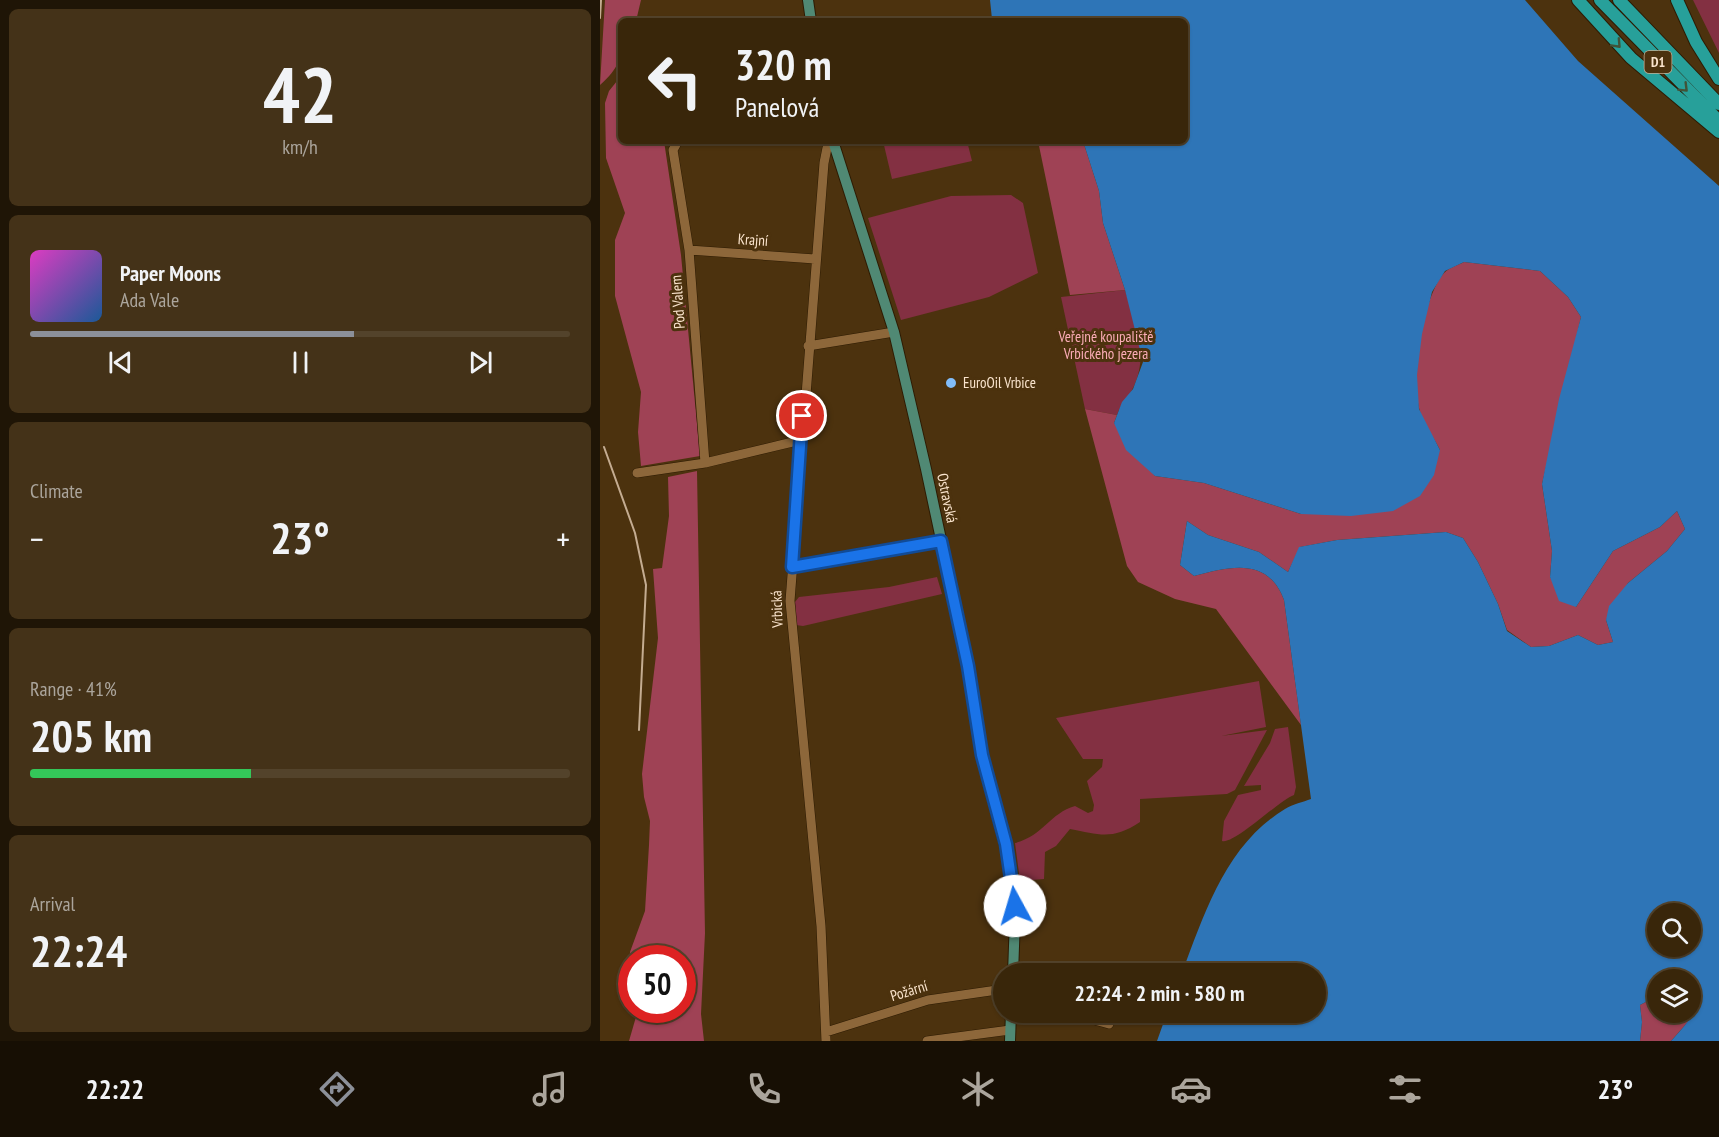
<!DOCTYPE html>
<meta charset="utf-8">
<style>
:root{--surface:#39260a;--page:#443218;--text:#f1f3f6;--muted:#aba59c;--line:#53432b;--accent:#8c9099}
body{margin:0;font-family:"PT Sans Narrow",sans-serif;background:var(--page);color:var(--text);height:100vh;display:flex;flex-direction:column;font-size:22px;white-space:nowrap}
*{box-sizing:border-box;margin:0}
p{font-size:20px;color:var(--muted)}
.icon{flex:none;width:33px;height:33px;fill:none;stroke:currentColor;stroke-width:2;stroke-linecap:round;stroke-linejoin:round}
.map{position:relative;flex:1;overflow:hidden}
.side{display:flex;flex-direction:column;gap:9px;padding:9px;background:#1f1506;width:600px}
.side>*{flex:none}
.top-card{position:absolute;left:18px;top:18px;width:570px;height:126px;border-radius:9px;box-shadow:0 2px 4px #0004,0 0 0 2px var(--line);background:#39260a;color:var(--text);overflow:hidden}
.tools{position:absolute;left:1047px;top:903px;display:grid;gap:12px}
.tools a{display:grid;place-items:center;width:54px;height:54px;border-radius:50%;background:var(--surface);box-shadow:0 2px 4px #0004,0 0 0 2px var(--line);font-size:30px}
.speed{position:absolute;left:18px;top:945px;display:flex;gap:12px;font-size:30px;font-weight:700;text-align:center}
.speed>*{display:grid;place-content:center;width:78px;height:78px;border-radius:50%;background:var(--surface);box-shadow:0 2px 4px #0004,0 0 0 2px var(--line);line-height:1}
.speed .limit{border:9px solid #d22;background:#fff;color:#111}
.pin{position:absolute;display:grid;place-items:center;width:51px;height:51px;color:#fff;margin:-26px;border:3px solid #fff;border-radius:50%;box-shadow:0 2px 6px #0007}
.me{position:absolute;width:66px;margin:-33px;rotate:354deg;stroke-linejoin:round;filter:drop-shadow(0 0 4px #0008)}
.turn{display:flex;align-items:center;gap:21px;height:126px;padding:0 18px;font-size:27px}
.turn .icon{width:78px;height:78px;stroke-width:2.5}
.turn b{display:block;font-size:42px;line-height:51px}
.big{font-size:45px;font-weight:800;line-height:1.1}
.side .tile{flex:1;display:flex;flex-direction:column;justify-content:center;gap:9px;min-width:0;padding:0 21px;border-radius:9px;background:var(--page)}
.side .dial{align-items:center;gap:0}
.dial b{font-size:78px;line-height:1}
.song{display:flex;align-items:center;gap:18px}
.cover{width:72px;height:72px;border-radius:9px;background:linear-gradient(135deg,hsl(310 70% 55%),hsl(210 70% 35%))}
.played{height:6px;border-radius:3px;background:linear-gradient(90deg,var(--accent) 60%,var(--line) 60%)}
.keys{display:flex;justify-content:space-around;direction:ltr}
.heat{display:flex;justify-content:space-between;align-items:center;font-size:33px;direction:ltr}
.charge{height:9px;border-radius:4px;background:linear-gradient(90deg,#34c759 41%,var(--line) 0)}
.trip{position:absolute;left:393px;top:963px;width:333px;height:60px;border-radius:30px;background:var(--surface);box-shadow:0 2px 4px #0004,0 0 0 2px var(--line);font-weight:800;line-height:60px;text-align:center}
.tab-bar{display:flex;height:96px;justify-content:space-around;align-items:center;background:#170f04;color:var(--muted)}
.tab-bar .icon{width:42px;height:42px}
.tab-bar .selected{color:var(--accent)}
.tab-bar b{font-size:27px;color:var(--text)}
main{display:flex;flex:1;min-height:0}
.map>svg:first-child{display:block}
.green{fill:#833042}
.forest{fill:#9f4255}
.water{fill:#2e75b7;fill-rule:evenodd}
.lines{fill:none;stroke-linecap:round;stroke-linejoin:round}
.minor-casing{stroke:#2d1b03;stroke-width:10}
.major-casing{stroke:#2d1b03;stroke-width:12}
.highway-casing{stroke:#2d1b03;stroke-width:14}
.minor{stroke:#8d673a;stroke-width:9}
.major{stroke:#508974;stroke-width:10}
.highway{stroke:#27a09a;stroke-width:12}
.rail{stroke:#c4ac91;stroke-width:2}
.oneway{stroke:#415338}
.route-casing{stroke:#114b97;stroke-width:15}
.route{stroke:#1a73e8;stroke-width:10}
.poi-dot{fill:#81bdfa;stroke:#4c320e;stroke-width:2}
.labels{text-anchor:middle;stroke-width:6;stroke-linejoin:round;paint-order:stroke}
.shield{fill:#4c320e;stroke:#c6af94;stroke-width:1.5}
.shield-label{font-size:14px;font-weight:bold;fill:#fae4cd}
.street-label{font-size:15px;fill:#fae4cd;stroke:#4c320e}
.park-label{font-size:15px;fill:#fcadb8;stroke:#4c320e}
.poi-label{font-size:15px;fill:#fae4cd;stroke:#4c320e;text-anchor:start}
</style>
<main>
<section class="side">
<div class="tile dial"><b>42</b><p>km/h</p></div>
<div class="tile">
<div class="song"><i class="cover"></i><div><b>Paper Moons</b><p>Ada Vale</p></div></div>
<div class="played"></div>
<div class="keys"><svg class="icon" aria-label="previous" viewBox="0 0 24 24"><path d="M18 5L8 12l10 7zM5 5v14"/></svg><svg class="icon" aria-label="pause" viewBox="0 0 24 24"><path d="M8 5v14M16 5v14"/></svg><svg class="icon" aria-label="next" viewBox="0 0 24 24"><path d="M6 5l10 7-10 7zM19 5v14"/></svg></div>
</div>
<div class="tile"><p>Climate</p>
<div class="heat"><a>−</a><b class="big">23°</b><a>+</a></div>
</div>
<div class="tile"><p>Range · 41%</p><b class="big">205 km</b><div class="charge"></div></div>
<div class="tile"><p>Arrival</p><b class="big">22:24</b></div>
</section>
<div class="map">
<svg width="1119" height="1041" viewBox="0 0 1119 1041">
<rect width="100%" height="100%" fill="#4c320e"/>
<path class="green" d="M1093,0H1119V53Z
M283,141H367L372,161L292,179Z
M411,195L423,203L438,273L389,297L301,320L268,218L351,196Z
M525,290C535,323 549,353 534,386C529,397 521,403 517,415L485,409L461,297Z
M337,577L342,594L203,626L196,625L195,602L199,597L289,587Z
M659,681L666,727L621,736L667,730L635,790L627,794L540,799V822C513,840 500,835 470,829L456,846L445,852L444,879L420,881L415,843C443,836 450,813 475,806L488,813L493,811L494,805L487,781L502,767L503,759H483L456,718Z
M688,727L696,787L694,795C678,801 634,845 622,841L624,821L638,795L661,790V785L644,786L670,743L675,729Z"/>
<path class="forest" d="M5,0H41L36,21H21C21,52 25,63 0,85Z
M21,76V141H64L81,255L100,456L41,466L38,432L41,392L15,296V240L25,213L6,158L5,103L9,91Z
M438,141H483L499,191L503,223L525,290L470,295Z
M864,262L940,271L968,297L981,317L942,484L952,551L950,577L976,607L1013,551L1060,527L1077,511L1085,529L1067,551L1028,583L1006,620L1013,642L998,645L978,635L949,646L931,647L907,630L898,604L878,562L863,538L846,532L737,540L700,547L688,572L659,552L608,535L587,521L580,565L594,576C631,566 668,557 684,600L701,725L616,609L575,599L538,582L527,566L485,409L517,415L514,423L555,476L604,483L701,514L840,450C834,437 822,422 819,408C812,376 822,298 844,273C849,268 858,265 864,262Z
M97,471L105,933L101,1014L104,1041H29L38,1010H82V958H32L31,1000L27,995L30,952L45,911L49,845L50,821L44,797L42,774L58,638L53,569L62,568L69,516L68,477Z
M1093,976L1098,1001L1087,1023L1071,1041H1040L1042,1022L1040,1005L1057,996L1058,1012H1090V980L1083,979Z"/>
<path class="water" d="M390,0H925L978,61L1119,186V1041H1071C1092,1018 1102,1008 1093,976L1083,979L1058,980L1057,996L1040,1005L1042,1022L1040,1041H557L567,1013L716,1012V974L582,973C605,912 626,845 685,809C693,804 703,802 711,799L684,600C668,557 631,566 594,576L580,565L587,521L608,535L659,552L688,572L699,547L737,540L846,532L863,538L878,562L898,604L907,631L931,647L949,646L978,635L998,645L1013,642L1006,620L1009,606L1028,583L1067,551L1085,529L1077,511L1060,527L1013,551L976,607L959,601L950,577L952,551L942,484L959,399L981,317L968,297L940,271L864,262L845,271L832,292L822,334L817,375L819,409L840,450L834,475L820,496L793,511L751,516L701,514L604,483L555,476L526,450L514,423L522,402L533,389L543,362L525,290L503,223L499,191L483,141H585V21H396L392,19ZM1058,914H1090V946H1058Z"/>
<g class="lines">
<defs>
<path id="minor" d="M78,141L73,150L89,250L105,463
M89,250L215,259
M208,346L294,332
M37,473L105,463L201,440
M192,567L341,541
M465,1012L509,1024
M226,1032L328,1000L404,989
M226,1041L221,926L190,601L224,163L227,148L235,145
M327,1041L410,1030"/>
<path id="major" d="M208,0L211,21
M233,141L294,332L326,469L365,652L387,777L410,864L415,918L413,974
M410,1041L411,1012"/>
<path id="highway" d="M978,0L1031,58L1119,132
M1000,0L1119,121
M1019,0L1119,104
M1077,0L1096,42L1119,79"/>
</defs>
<use href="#minor" class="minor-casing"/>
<use href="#major" class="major-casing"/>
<use href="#highway" class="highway-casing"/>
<use href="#minor" class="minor"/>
<use href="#major" class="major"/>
<use href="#highway" class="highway"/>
<path class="rail" d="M0,18L1,0
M4,447L35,533L46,585L39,730"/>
</g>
<defs><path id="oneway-chevron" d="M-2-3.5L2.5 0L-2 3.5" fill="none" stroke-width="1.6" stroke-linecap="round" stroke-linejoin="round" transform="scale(1.5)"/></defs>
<g class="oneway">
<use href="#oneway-chevron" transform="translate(1017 44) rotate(47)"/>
<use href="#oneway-chevron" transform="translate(1084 88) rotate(45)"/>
</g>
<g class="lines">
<defs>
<path id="route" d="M202,416L192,567L341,541L368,666L382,755L406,844L415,906"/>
</defs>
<use href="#route" class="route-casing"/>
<use href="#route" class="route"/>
</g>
<circle class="poi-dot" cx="351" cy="383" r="6"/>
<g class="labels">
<rect class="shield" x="1044.5" y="51" width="27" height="22" rx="4.5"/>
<g class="shield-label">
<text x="1058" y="67">D1</text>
</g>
<g class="street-label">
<text transform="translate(153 240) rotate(4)" y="5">Krajní</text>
<text transform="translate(78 302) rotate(-94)" y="5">Pod Valem</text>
<text transform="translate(347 498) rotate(78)" y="5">Ostravská</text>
<text transform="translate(177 609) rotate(-92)" y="5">Vrbická</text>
<text transform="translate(309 991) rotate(-17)" y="5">Požární</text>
</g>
<g class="park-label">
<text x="506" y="342">Veřejné koupaliště<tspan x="506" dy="17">Vrbického jezera</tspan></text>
</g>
<g class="poi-label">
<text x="363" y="388">EuroOil Vrbice</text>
</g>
</g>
</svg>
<div class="tools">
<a><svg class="icon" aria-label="search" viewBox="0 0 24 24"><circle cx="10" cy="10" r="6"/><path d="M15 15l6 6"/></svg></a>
<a><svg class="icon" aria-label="layers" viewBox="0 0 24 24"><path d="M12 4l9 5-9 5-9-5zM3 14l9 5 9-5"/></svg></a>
</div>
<div class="speed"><div class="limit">50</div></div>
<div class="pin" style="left:202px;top:416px;background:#d93025"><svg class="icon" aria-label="arrive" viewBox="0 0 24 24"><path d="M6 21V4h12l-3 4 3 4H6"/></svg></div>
<svg class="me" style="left:415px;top:906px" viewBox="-20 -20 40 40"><circle r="19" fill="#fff"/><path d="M0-13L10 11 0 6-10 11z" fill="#1a73e8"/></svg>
<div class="trip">22:24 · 2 min · 580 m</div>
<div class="top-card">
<div class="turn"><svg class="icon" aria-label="left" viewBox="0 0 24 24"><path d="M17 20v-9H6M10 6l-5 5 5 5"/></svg><div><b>320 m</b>Panelová</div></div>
</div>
</div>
</main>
<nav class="tab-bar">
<b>22:22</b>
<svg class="icon selected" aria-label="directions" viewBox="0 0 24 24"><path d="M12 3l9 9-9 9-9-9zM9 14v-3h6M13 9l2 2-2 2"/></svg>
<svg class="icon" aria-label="music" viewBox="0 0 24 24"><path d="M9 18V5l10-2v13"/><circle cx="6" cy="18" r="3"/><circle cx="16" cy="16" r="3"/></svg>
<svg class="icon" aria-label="phone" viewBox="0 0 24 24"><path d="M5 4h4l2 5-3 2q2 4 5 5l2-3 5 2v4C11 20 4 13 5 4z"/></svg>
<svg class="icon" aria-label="climate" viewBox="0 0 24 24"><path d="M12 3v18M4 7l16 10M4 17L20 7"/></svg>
<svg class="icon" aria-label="car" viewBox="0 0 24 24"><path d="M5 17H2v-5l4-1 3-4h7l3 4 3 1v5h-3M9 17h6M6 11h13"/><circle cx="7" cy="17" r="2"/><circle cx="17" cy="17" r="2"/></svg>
<svg class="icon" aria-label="filters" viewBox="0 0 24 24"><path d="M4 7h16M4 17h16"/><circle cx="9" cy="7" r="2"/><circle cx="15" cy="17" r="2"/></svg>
<b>23°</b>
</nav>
